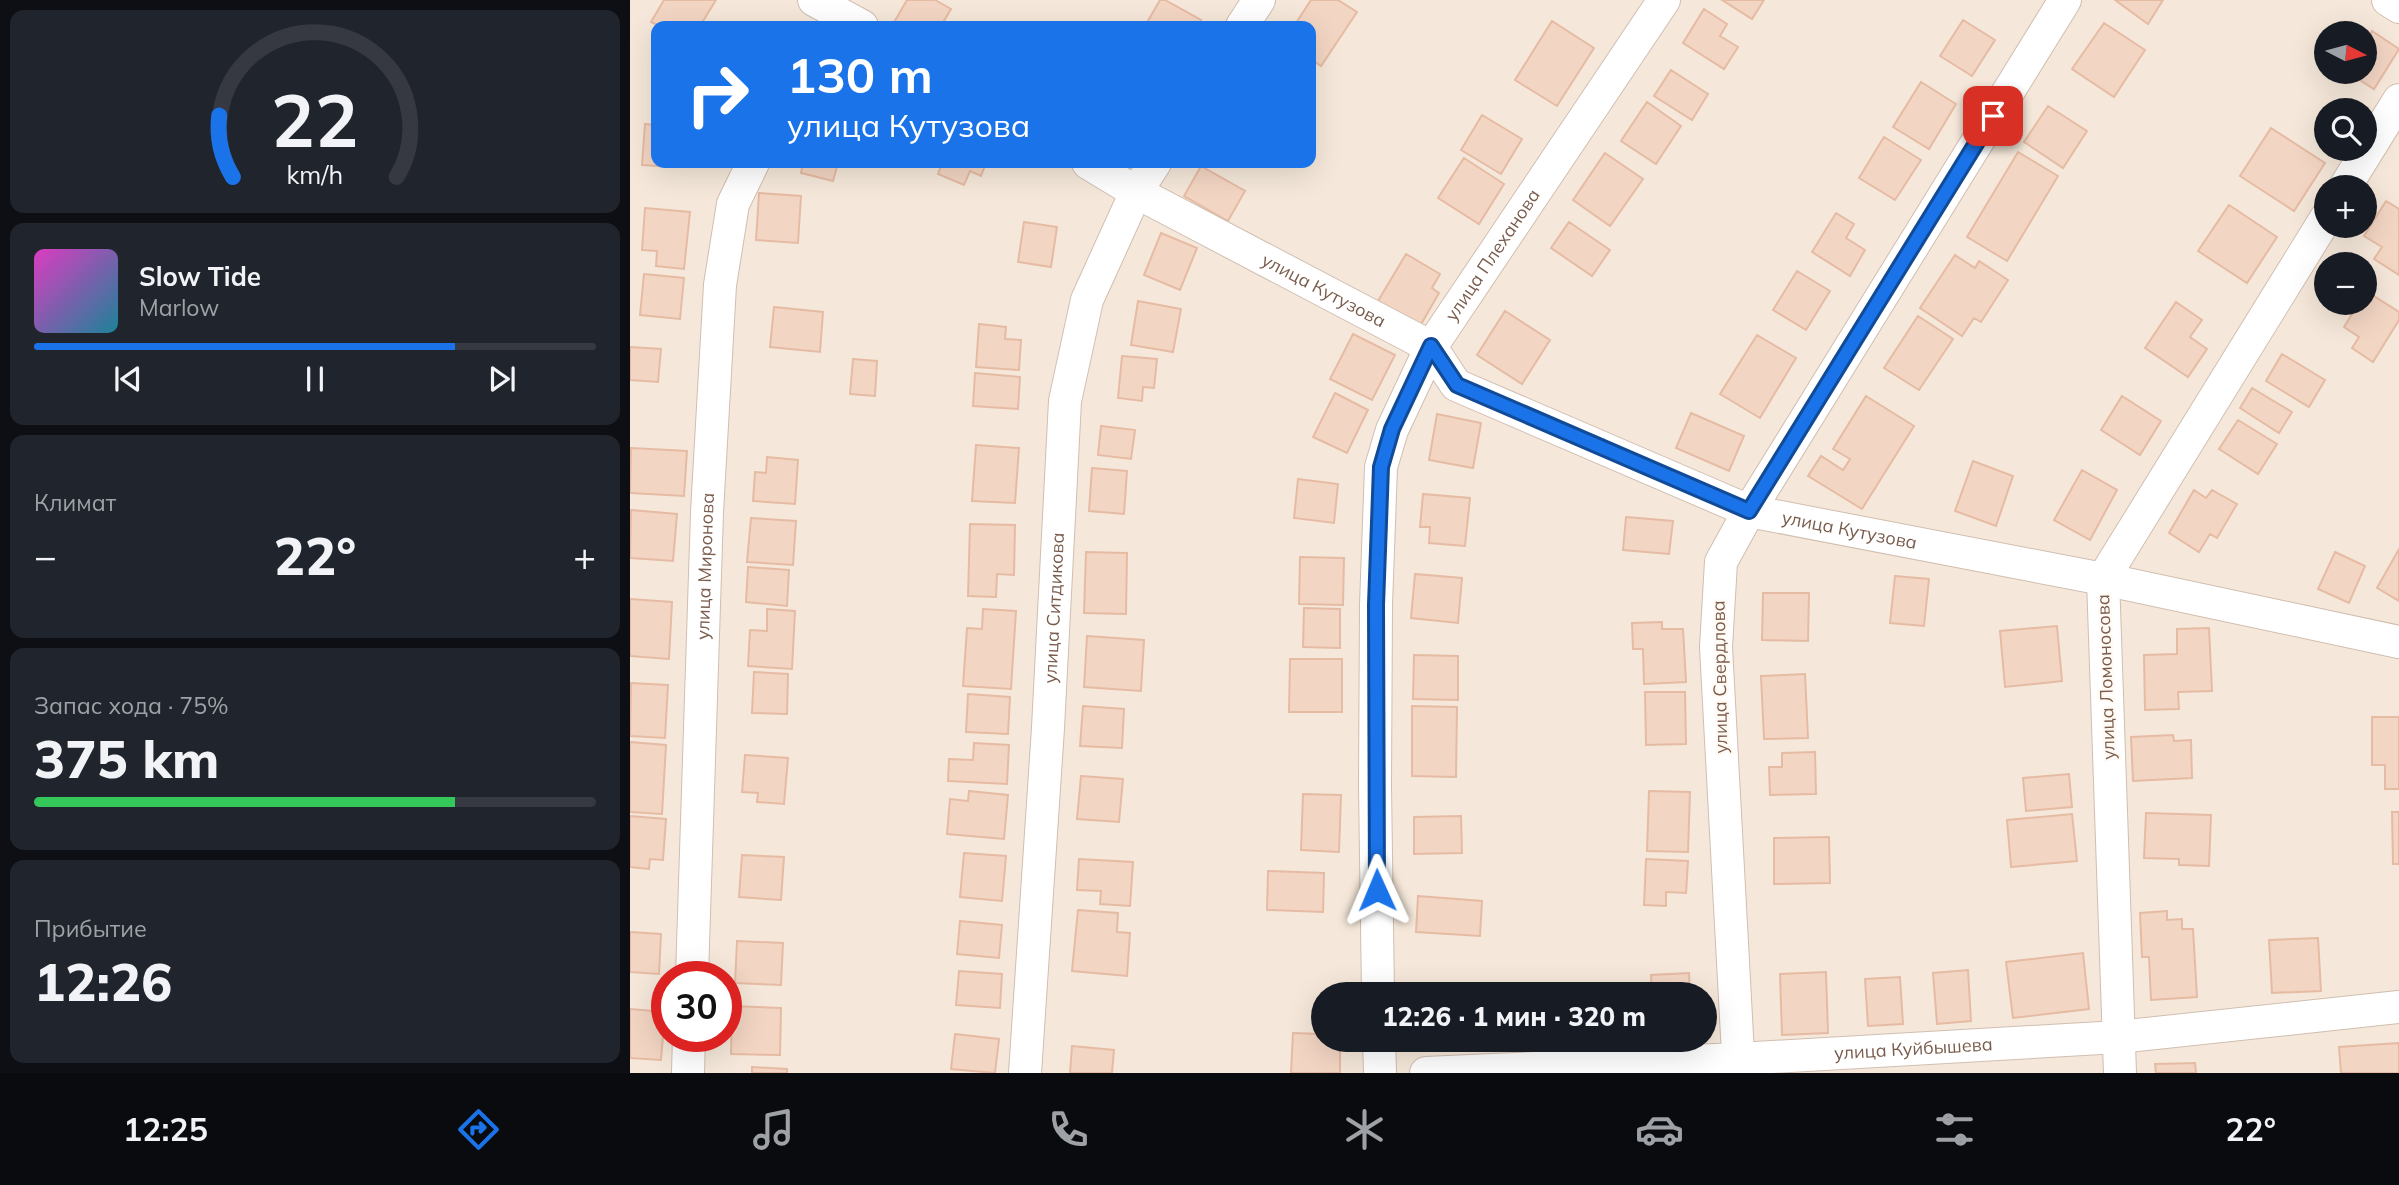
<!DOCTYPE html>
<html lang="ru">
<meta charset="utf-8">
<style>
:root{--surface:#171b24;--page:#20242c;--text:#f1f3f6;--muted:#9ea1a6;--line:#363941;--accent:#1a73e8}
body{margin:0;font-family:Mulish,sans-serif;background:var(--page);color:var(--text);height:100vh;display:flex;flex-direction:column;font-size:26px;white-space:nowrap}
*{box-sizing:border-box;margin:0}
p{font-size:23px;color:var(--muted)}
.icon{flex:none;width:38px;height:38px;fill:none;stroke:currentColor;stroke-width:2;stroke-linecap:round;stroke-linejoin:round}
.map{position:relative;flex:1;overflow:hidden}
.panel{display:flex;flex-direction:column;gap:10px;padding:10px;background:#0d0f14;width:630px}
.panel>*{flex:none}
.guide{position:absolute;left:21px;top:21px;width:665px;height:147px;border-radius:14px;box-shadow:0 7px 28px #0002;background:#1a73e8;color:#fff;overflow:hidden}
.needle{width:46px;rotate:96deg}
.fabs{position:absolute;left:1684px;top:21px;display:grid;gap:14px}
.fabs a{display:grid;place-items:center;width:63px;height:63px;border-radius:50%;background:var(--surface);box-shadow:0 7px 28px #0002;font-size:35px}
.speed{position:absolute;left:21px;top:961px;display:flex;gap:14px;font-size:35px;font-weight:700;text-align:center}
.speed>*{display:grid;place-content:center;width:91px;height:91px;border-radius:50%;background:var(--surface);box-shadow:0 7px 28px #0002;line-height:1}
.speed .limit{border:10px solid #d22;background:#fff;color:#111}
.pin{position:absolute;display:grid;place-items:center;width:60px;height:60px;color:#fff;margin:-30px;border-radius:14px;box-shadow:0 4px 10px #0006}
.me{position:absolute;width:77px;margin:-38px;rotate:359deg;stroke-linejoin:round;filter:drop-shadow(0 0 5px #0008)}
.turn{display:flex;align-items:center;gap:24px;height:147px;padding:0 21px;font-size:32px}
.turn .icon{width:91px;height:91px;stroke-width:2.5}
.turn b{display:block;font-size:49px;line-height:60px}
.big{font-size:52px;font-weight:800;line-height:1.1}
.panel .card{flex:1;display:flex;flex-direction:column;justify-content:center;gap:10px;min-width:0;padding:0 24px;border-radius:14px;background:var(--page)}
.panel .dial{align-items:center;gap:0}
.dial svg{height:182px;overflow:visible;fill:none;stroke:var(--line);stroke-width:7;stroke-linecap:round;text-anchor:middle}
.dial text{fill:var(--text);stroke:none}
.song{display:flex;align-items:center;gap:21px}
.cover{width:84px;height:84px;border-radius:10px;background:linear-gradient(135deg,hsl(310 70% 55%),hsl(190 70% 35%))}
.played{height:7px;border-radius:4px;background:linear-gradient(90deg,var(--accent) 75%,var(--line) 75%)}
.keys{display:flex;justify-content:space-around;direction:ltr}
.heat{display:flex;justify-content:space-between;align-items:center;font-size:38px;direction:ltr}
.charge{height:10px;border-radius:5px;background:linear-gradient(90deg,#34c759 75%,var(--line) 0)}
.trip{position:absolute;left:681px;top:982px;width:406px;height:70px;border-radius:35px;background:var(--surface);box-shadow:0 7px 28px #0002;font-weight:800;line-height:70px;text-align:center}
.tab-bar{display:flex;height:112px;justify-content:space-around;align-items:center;background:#090b0e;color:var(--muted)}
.tab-bar .icon{width:49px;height:49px}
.tab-bar .current{color:var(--accent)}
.tab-bar b{font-size:32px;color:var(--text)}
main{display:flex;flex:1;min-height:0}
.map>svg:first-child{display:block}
.residential{fill:#f5e8da;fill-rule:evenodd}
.building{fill:#f3d5c3;stroke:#e6bba3;stroke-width:2}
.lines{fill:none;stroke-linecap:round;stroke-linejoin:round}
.minor-casing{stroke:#d1beb0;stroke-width:34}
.minor{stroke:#fff;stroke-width:32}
.route-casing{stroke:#114b97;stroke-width:18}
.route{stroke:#1a73e8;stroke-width:12}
.labels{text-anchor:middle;stroke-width:5;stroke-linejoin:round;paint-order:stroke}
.street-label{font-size:18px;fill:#7a5c4d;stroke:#fffaf3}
</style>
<main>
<section class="panel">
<div class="card dial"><svg viewBox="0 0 100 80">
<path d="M14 69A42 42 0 1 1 86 69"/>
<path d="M14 69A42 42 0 0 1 8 42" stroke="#1a73e8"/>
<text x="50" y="56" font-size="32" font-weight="700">22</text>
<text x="50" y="72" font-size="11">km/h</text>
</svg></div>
<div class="card">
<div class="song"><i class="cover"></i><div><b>Slow Tide</b><p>Marlow</p></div></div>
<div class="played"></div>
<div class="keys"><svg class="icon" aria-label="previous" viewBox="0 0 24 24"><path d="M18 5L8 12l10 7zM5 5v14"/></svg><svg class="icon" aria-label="pause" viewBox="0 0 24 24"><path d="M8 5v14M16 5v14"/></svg><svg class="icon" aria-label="next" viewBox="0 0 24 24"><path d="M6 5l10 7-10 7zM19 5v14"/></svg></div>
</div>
<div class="card"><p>Климат</p>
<div class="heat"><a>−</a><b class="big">22°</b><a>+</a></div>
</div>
<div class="card"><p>Запас хода · 75%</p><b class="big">375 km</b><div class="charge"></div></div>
<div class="card"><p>Прибытие</p><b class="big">12:26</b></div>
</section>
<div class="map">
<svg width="1769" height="1073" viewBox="0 0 1769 1073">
<rect width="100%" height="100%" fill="#fdf6ec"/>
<path class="residential" d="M0,0H1769V1073H0ZM26,26H681V163H26ZM1696,33H1734V72H1696ZM1696,110H1734V149H1696ZM1696,187H1734V226H1696ZM1696,264H1734V303H1696ZM37,976H96V1036H37ZM693,994H1074V1040H693Z"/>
<path class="building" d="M34,0H86L70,26H29L21,22Z
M277,0H305L321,9L311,26H267L263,24Z
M530,0H535L571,20L568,26H515Z
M681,0H708L727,12L691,66L681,59V26H664Z
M1092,0H1134L1122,19Z
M1485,0H1533L1518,24Z
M1074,9L1097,24L1090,36L1108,47L1094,69L1053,43Z
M1333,20L1365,40L1342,76L1310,56Z
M922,21L964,48L927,106L885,80Z
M1474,23L1515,50L1484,97L1442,69Z
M1742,31L1769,49L1744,89L1717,72H1734V44Z
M1041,70L1078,94L1062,120L1024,96Z
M1291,82L1326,104L1299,149L1263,127Z
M1017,102L1051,126L1026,164L991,141Z
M1418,106L1457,131L1433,168L1394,142Z
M852,115L892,139L871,174L831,150Z
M15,124L26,125V163H43V167L12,165Z
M1641,128L1695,163L1664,211L1610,176Z
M1254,137L1291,160L1265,200L1229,178Z
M1388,152L1428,176L1377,261L1337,237Z
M975,153L1013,179L980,226L943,200Z
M834,158L874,184L849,224L808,198Z
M173,163H208L203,181L171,173Z
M312,163H356L351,176L340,171L334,185L308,174Z
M571,166L615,191L598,221L554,196Z
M129,193L171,196L168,243L126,240Z
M1756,201L1769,209V275L1744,259L1752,247L1734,236Z
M1599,205L1647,237L1617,283L1568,251Z
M15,208L60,212L54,269L26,266L27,251L12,250Z
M1206,213L1224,224L1216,238L1235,250L1220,276L1182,252Z
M394,222L427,227L421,267L388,262Z
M939,222L980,250L962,276L921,248Z
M531,233L567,248L550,290L514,275Z
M776,254L810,274L802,288L809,293L790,326L748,301Z
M1325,255L1345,268L1349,261L1378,280L1351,322L1344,318L1332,336L1290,308Z
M1167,271L1200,291L1176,330L1143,310Z
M14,274L54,278L50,319L10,315Z
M1736,291L1769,312V320L1743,362L1722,348L1729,337L1714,327L1729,303H1734Z
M508,301L551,309L543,352L501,345Z
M1546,302L1572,320L1560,337L1577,349L1558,377L1515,348Z
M144,307L193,312L190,352L140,347Z
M875,311L920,340L892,384L847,355Z
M1288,316L1323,339L1289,390L1254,368Z
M349,324L376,327L375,339L391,340L389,370L346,367Z
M723,334L765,355L742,400L700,379Z
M1127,335L1166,358L1130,418L1090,394Z
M0,347L31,349L28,382L0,380Z
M1652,354L1695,380L1679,407L1636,381Z
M492,356L527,359L524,388L513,387L512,401L488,398Z
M223,359L247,361L245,396L220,394Z
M345,373L390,377L388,409L343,406Z
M1622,388L1662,412L1649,433L1610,408Z
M705,393L738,410L717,453L683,437Z
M1236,396L1284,426L1232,509L1178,476L1191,456L1213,470L1220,459L1203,449Z
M1492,396L1531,421L1510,455L1471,430Z
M1061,413L1114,436L1099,471L1046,448Z
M807,414L851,423L843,468L799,460Z
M1608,420L1647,444L1628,474L1589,449Z
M471,426L505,430L501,459L468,455Z
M346,445L389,448L385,503L342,501Z
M1,448L57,451L54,496L0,493Z
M137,457L168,460L165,504L123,501L125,472L136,473Z
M1343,461L1383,476L1366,526L1325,511Z
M462,468L497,471L494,514L459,511Z
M1452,470L1487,490L1460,540L1424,520Z
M668,479L708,484L704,523L664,518Z
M1564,490L1576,498L1582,490L1607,504L1587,538L1580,534L1569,552L1539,533Z
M793,494L840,498L835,546L799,543L800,527H790Z
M1,510L47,514L43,561L0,558Z
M996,517L1043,521L1039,554L993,550Z
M121,518L166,521L163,565L117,562Z
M340,524L385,525L384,575L367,574L366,597L338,596Z
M1769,549V601L1747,588Z
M456,552L497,553L496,614L454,613Z
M1705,552L1735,566L1719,603L1688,589Z
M670,557L714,558L713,605L669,604Z
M118,567L159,570L157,606L116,602Z
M785,574L832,578L828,623L781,618Z
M1265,576L1299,579L1294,626L1260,623Z
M1133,593H1179L1178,641L1132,640Z
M0,599L42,602L39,659L0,656Z
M674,608L710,609V648L673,647Z
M137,609L165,611L162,669L118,666L120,630L137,631Z
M353,609L386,611L381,689L333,686L337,628L352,629Z
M1032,622V629H1053L1056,682L1014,684L1013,649H1003L1002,623Z
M1427,626L1432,681L1375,687L1370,631Z
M1579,628L1582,691L1548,692L1549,709L1515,710L1514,655L1547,654V629Z
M457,636L514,640L511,691L454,687Z
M784,655L828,656V700L783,699Z
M660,659H712V712H659Z
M124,672L158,674L157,714L122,713Z
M1175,674L1178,738L1134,739L1131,676Z
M1,683L38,685L35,738L0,736Z
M1015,692H1055L1056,744L1016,745Z
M338,694L380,697L378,734L336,732Z
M453,706L494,709L492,748L450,746Z
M782,706L827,707L826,777L782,776Z
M1742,717H1769V789H1755V765H1742Z
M1543,735L1544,741L1561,740L1562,778L1503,781L1501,737Z
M0,742L36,745L32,814L0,812Z
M344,743L379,745L377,784L318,781L319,759L343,760Z
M1185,752L1186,794L1140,795L1139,767H1152V753Z
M115,755L158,758L154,804L127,802L128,793L112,792Z
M1439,774L1442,807L1396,811L1393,778Z
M451,776L493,779L489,822L447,819Z
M339,791L378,795L374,839L317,834L320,799L338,801Z
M1019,791L1060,792L1058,852L1017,851Z
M673,794L711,795L709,852L671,850Z
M1762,812H1769V864H1763Z
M1516,813L1581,815L1579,866L1549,865V859L1514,858Z
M1442,814L1447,861L1381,867L1377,820Z
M0,816L36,819L33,860L20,859L19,869L0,867Z
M831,816L832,853L784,854V817Z
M1199,837L1200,883L1144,884V838Z
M334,853L376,856L372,901L330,897Z
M112,855L154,857L151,900L109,897Z
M449,859L503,862L500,906L470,904L471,891L447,890Z
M1016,859L1058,861L1056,893L1036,892V906L1014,905Z
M638,871L694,873L693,912L637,910Z
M788,896L852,901L850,936L786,932Z
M448,910L488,913L487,932L500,933L497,976L442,971Z
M1537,911V920L1552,919V929H1563L1567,997L1521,1000L1519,957H1512L1510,913Z
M330,921L372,925L369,958L327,954Z
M0,932L31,934L29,974L0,972Z
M1688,938L1691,991L1642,993L1639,940Z
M107,941L153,943L151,985L105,983Z
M1453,953L1459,1009L1383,1018L1376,962Z
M1338,970L1341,1021L1307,1024L1303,973Z
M329,971L372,974L370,1008L326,1005Z
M1196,972L1198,1033L1152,1035L1150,974Z
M1059,973L1060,994H1022L1021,975Z
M1270,977L1273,1024L1238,1026L1235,979Z
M102,1006L151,1008L150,1055L101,1054Z
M0,1009L35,1012L31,1060L0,1058Z
M663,1033L693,1034V1040H710V1073H661Z
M325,1034L369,1039L365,1073L321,1069Z
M779,1040H827L826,1049L779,1046Z
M1769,1043V1073H1711L1709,1047Z
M442,1046L484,1050L482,1073H440Z
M1565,1063L1566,1073H1526L1525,1064Z
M122,1067L157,1069V1073H122Z"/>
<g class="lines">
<defs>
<g id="minor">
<path d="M184,0L232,26"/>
<path d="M1758,0L1769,7"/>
<path d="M612,26L629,0"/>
<path id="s1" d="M458,163L506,192L801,347L826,385L1119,511L1473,579L1769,642"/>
<path d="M1715,187L1769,100"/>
<path id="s2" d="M62,976L77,512L90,285L103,204L123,163"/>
<path id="s3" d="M748,994L745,786L746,605L751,467L762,430L801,347L1034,0"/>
<path d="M749,1040L750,1073"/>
<path d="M58,1073L59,1036"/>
<path id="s4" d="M395,1073L418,728L435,401L457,300L506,192L525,163"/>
<path id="s5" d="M796,1073L1108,1059L1488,1037L1769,1007"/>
<path d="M1109,1073L1086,647L1091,562L1119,511L1435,0"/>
<path d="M1490,1073L1473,579L1696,218"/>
</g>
</defs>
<use href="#minor" class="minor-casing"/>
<use href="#minor" class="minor"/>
</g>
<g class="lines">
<defs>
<path id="route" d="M747,890L746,605L751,467L762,429L801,346L827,385L1119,511L1363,116"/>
</defs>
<use href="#route" class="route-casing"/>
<use href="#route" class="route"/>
</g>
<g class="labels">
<g class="street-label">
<text dy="6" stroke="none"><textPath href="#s3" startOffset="768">улица Плеханова</textPath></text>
<text dy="6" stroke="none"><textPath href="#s1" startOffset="268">улица Кутузова</textPath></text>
<text dy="6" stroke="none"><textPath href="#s1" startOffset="856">улица Кутузова</textPath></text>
<text dy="6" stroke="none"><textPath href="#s2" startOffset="410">улица Миронова</textPath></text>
<text dy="6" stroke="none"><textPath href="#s4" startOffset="466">улица Ситдикова</textPath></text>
<text transform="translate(1090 677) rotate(-91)" y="6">улица Свердлова</text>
<text transform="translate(1476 677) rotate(-92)" y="6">улица Ломоносова</text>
<text dy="6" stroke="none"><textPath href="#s5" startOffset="488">улица Куйбышева</textPath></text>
</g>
</g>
</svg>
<div class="fabs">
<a><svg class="needle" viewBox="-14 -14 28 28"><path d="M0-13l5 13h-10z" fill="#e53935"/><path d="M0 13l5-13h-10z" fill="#9ea1a6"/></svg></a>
<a><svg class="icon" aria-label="search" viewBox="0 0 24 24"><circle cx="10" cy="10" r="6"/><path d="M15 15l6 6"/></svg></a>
<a>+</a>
<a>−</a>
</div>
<div class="speed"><div class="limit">30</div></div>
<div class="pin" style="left:1363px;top:116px;background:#d93025"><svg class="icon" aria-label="arrive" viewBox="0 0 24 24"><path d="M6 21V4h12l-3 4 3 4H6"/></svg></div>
<svg class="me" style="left:747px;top:890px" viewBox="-20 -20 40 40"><path d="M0-17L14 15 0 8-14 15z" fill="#1a73e8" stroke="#fff" stroke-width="4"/></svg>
<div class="trip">12:26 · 1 мин · 320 m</div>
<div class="guide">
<div class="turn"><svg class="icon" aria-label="right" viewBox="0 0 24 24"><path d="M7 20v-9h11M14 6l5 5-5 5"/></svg><div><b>130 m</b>улица Кутузова</div></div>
</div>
</div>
</main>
<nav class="tab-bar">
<b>12:25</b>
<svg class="icon current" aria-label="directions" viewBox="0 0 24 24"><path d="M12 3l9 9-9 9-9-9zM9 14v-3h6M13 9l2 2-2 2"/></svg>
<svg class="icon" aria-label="music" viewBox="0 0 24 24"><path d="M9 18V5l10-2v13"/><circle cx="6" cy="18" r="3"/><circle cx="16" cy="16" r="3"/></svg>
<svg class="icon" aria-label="phone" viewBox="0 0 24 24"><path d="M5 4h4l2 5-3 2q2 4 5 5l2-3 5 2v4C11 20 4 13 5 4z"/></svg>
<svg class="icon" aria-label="climate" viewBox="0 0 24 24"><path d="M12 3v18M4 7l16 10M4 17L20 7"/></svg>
<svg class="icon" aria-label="car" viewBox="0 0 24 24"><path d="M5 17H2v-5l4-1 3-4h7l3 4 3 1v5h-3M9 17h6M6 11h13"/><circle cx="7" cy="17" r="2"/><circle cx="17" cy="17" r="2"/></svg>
<svg class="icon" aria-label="filters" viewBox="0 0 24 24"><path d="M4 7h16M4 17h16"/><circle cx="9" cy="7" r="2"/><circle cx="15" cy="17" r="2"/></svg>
<b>22°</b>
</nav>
